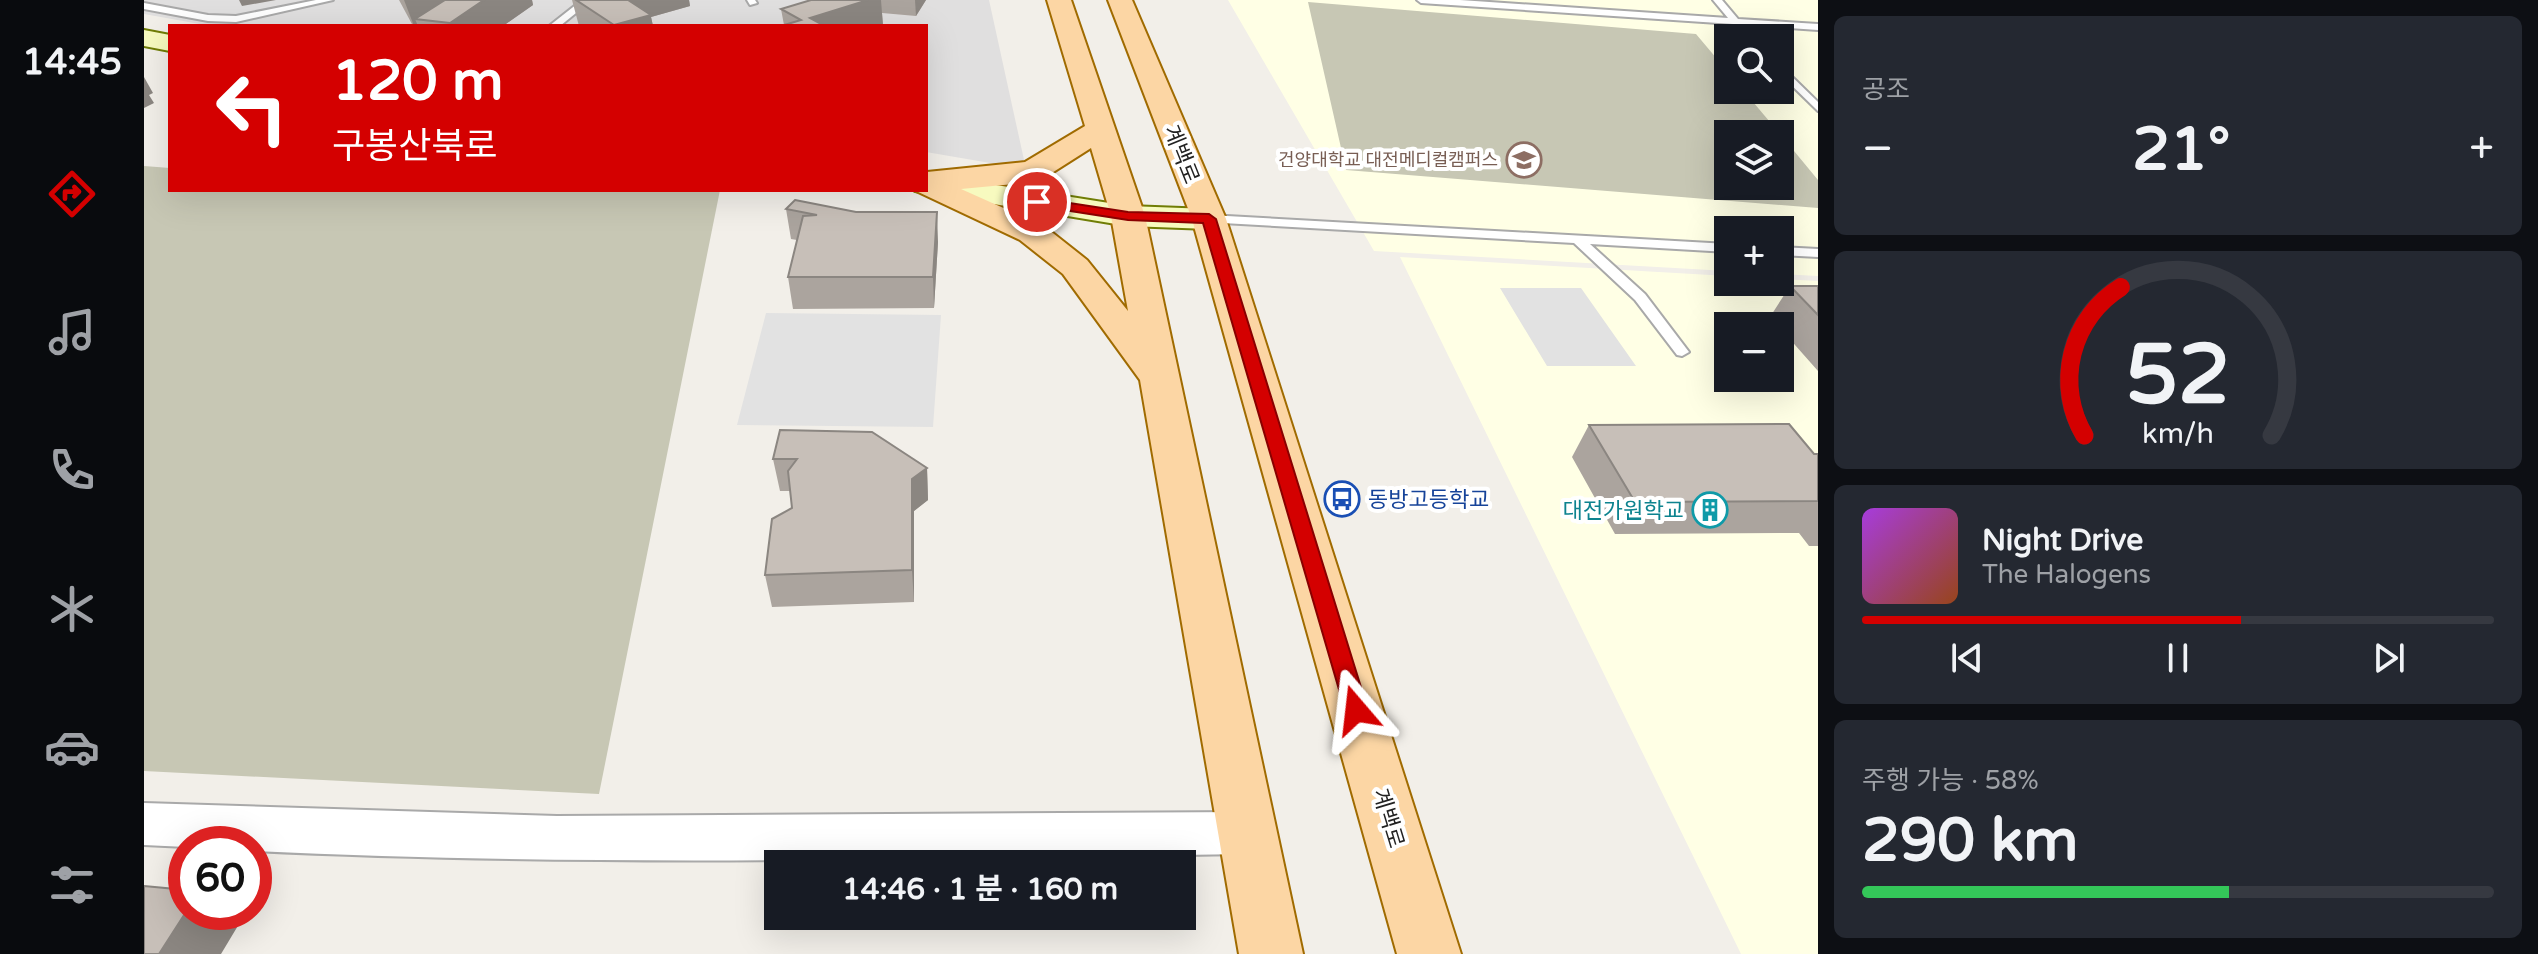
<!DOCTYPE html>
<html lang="ko">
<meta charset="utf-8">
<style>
:root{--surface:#171b24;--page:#242831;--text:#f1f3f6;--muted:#9ea1a6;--line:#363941;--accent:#d40000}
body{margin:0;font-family:"Varela Round","Noto Sans KR",sans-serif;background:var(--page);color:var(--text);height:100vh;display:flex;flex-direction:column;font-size:30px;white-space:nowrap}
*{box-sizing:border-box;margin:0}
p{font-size:26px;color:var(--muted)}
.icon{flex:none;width:44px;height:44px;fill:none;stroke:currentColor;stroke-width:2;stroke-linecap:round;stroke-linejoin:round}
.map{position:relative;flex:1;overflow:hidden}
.side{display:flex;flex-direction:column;gap:16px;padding:16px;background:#0d0f14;width:720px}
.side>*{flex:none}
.guide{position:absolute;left:24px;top:24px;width:760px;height:168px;border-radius:0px;box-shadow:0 8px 32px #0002;background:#d40000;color:#fff;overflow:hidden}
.tools{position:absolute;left:1570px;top:24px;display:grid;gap:16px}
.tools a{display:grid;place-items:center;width:80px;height:80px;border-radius:0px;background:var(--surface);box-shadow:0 8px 32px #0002;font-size:40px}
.speed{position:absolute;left:24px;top:826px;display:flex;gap:16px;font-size:40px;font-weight:700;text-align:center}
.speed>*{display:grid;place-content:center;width:104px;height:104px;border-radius:50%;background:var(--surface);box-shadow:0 8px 32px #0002;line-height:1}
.speed .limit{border:12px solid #d22;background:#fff;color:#111}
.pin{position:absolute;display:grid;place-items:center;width:68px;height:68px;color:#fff;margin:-34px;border:4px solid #fff;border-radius:50%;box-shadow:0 2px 8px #0007}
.me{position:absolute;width:88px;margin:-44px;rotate:343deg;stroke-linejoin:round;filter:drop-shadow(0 0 6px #0008)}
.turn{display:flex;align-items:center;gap:28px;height:168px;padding:0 32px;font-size:36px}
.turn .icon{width:104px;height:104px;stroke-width:2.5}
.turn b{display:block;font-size:56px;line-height:68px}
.big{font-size:60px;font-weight:700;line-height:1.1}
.side .card{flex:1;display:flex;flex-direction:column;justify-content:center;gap:12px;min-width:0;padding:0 28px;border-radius:12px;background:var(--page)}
.side .dial{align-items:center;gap:0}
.dial svg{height:208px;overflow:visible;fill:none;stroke:var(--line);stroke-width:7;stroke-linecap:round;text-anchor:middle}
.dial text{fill:var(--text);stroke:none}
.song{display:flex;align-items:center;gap:24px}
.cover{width:96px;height:96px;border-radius:12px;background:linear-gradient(135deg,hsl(280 70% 55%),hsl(20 70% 35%))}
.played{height:8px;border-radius:4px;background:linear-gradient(90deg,var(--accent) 60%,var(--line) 60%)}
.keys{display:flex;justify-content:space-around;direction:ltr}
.heat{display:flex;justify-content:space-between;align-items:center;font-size:44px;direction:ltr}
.charge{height:12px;border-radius:6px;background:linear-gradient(90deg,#34c759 58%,var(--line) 0)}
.trip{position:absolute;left:620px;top:850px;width:432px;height:80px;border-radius:0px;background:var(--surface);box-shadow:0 8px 32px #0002;font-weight:700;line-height:80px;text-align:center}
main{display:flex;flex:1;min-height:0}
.menu{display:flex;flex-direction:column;width:144px;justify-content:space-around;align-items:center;background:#090b0e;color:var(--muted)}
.menu .icon{width:56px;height:56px}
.menu .on{color:var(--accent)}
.menu b{font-size:36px;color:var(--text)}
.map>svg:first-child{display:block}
.residential{fill:#e0dfdf}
.education{fill:#ffffe5;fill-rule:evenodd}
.construction{fill:#c7c7b4}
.parking{fill:#e2e2e2}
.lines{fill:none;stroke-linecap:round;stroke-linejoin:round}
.service-casing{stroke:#a9a9a9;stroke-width:4}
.minor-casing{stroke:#a9a9a9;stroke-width:4}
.secondary-casing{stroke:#707d05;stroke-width:4}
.primary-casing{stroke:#a06b00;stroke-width:4}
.service{fill:#fff;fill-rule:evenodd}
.minor{fill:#fff;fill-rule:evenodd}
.secondary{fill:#f7fabf;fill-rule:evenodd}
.primary{fill:#fcd6a4;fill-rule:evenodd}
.wall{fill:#aba49e}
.shaded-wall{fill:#8b8681}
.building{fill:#c7bfb8;stroke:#8b8681;stroke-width:2}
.route{fill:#d40000;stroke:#8a0000;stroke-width:2}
.labels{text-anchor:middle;stroke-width:8;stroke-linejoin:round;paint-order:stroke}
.far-education-label{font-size:18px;fill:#785e54;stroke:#fff;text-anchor:end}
.street-label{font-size:22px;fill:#222;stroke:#fff}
.transit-label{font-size:22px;fill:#164399;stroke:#fff;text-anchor:start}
.culture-label{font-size:22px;fill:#0d838f;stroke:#fff;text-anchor:end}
</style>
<main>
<nav class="menu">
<b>14:45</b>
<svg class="icon on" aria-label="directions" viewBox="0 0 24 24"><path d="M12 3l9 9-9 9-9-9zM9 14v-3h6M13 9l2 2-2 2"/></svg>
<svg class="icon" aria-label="music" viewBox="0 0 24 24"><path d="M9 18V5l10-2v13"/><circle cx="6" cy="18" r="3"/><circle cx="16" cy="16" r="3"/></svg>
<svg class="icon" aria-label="phone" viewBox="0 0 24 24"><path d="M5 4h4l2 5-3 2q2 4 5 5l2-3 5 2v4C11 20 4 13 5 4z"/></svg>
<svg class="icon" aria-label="climate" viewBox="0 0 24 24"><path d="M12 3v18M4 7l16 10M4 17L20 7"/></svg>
<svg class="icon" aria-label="car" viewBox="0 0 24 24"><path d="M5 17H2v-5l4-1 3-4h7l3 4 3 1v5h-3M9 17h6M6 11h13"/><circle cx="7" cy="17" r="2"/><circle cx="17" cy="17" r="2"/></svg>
<svg class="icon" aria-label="filters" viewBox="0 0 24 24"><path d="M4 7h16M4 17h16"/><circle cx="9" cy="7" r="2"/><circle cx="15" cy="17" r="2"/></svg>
</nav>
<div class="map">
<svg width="1674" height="954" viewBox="0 0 1674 954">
<rect width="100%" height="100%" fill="#f2efe9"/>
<path class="residential" d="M0,0H845L882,169L782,152V26H67L0,14Z"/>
<path class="education" d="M1084,0H1674V276L1636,274V230H1584V271L1230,251ZM1584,38H1636V90H1584ZM1584,134H1636V186H1584Z
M1256,257L1584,276V282H1636V279L1674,281V954H1597ZM1584,326H1636V378H1584Z"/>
<path class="construction" d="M1164,2L1552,34L1584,72V90H1599L1636,134H1584V186H1636V134L1674,180V208L1202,170Z
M0,166L26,168V190H576L455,794L0,771Z"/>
<path class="parking" d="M1356,288H1437L1492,366H1403Z
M622,313L797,315L789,427L593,425Z"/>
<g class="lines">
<defs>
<path id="service" d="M172,0H189L92,22L64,21L0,9V3L64,15L92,16Z
M438,0H448L416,26H405Z
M603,0H611L613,3L606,5Z
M1273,0H1316L1584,18L1569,0H1578L1594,19L1674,24V30L1599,25L1611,38H1601L1589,24L1277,3Z
M1636,65L1674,102V111L1636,74Z
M1065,215L1584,244V252L1446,244L1501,294L1545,352L1538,356L1533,355L1491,300L1430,243L1061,222V216Z
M1636,247L1674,249V257L1636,255Z"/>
<path id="minor" d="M0,803L413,816L1102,812L1118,818L1125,833L1118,848L1102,854C772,859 440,867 110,851V844H42V847L0,845Z"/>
<path id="secondary" d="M0,30L26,35V51L0,46Z
M782,174L984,206L1065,209L1077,212L1082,219L1077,226L1065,229L984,226L771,191L782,190Z"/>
<path id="primary" d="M903,0H927L1001,216L1159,954H1095L996,380L919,274L876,240L770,190H782L783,172L881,162L941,126ZM947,148L967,216L984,311L943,260L900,226L817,189L870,184L903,176Z
M964,0H988L1082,219L1317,954H1253L1048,219Z"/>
</defs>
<use href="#service" class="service-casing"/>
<use href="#minor" class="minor-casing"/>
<use href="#secondary" class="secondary-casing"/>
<use href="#primary" class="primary-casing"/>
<use href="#service" class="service"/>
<use href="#minor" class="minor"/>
<use href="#secondary" class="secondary"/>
<use href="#primary" class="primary"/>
</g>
<path class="wall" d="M255,0H388L389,5L359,26H269Z
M428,0H545L546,6L507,17L509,26H435Z
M667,0H782L772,16L738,13L739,26H637L640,25L637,9Z
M642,209L712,212L794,242L790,308L649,309L644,277L653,240L647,239Z
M1646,286H1674V371L1636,328V326H1634L1626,317Z
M1445,425L1674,454V546H1665L1655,533L1471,534L1428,457Z
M636,430L783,468L784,500L770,511V602L628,607L621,575L648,508L646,491H636L629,459Z"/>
<path class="shaded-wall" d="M95,0H132L98,6Z
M260,0H388L389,5L359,26H307L306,23L271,19L274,26H270Z
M467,0H545L546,6L507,17L509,26H470Z
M724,0H737L739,26H667L666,18Z
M771,0H782L772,16Z
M0,77L9,93L5,95L10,103L0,108Z
M793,212L794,242L790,308L789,277Z
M783,468L784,500L770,511V602L768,570V479Z
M42,912H80L95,924L77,954H15Z"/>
<path class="building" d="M301,0H340L306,23L271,19Z
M432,0H484L507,15L470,25Z
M667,0H724L666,18L681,26H637L657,20L637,9Z
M651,200L712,212H793L789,277H644L659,216L673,215L642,209Z
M1646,286H1674V315Z
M1645,424L1670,454H1674V501L1491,502L1445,425Z
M636,430L728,432L783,468L768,479V570L621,575L628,519L648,508L644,471L653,459H629Z
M0,886L42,890V912L15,954H0Z"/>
<path class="route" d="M893,198L984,212L1065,214L1072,219L1224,710L1220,717L1212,720L1205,717L1201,710L1059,223L984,220L888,205L886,202Z"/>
<defs>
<symbol id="university-ring" viewBox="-11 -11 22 22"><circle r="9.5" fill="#fff" stroke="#8d6e63" stroke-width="1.5"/><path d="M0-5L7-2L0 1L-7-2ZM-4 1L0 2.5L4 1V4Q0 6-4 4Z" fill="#8d6e63"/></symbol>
<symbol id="bus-ring" viewBox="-11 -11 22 22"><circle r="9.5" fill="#fff" stroke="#1a4fb4" stroke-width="1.5"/><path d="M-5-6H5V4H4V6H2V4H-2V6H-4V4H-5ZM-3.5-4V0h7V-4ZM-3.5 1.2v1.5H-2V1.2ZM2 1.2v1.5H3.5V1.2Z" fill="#1a4fb4"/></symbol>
<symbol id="building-ring" viewBox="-11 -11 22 22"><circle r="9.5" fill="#fff" stroke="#0f9aa8" stroke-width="1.5"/><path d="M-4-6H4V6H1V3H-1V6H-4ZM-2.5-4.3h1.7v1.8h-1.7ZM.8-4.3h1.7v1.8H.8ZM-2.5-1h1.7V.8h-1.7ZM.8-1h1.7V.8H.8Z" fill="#0f9aa8"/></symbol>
</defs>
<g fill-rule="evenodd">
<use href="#university-ring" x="1360" y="140" width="40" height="40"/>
<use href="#bus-ring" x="1178" y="479" width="40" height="40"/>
<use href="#building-ring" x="1546" y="490" width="40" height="40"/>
</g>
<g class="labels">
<g class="far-education-label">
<text x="1354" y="166">건양대학교 대전메디컬캠퍼스</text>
</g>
<g class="street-label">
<text transform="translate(1038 154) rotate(68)" y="8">계백로</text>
<text transform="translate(1245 818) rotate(73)" y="8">계백로</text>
</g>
<g class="transit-label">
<text x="1224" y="507">동방고등학교</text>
</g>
<g class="culture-label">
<text x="1540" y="518">대전가원학교</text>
</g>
</g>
</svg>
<div class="tools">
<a><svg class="icon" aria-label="search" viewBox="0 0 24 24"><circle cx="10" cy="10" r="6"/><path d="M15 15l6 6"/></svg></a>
<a><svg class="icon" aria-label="layers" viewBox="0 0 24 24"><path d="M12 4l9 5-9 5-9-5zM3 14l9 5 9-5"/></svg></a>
<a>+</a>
<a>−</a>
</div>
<div class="speed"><div class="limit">60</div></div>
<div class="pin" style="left:893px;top:202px;background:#d93025"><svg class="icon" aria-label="arrive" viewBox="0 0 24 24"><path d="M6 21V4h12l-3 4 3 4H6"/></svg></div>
<svg class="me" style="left:1212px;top:710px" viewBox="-20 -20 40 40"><path d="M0-17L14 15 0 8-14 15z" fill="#d40000" stroke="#fff" stroke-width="4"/></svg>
<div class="trip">14:46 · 1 분 · 160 m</div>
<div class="guide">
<div class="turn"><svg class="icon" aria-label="left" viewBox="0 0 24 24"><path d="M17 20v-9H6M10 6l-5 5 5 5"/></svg><div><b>120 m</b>구봉산북로</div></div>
</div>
</div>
<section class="side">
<div class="card"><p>공조</p>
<div class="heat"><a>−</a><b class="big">21°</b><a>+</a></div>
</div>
<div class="card dial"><svg viewBox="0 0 100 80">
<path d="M14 69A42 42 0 1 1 86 69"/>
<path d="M14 69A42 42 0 0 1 28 12" stroke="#d40000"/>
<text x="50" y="56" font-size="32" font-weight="700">52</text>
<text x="50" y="72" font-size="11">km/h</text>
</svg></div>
<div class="card">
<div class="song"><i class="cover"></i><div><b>Night Drive</b><p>The Halogens</p></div></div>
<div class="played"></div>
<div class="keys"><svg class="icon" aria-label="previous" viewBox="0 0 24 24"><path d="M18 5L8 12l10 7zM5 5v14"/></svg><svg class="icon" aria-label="pause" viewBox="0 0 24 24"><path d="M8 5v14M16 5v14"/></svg><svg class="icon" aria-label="next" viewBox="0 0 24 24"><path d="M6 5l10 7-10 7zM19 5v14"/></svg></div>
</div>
<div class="card"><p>주행 가능 · 58%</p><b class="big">290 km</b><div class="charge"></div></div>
</section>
</main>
